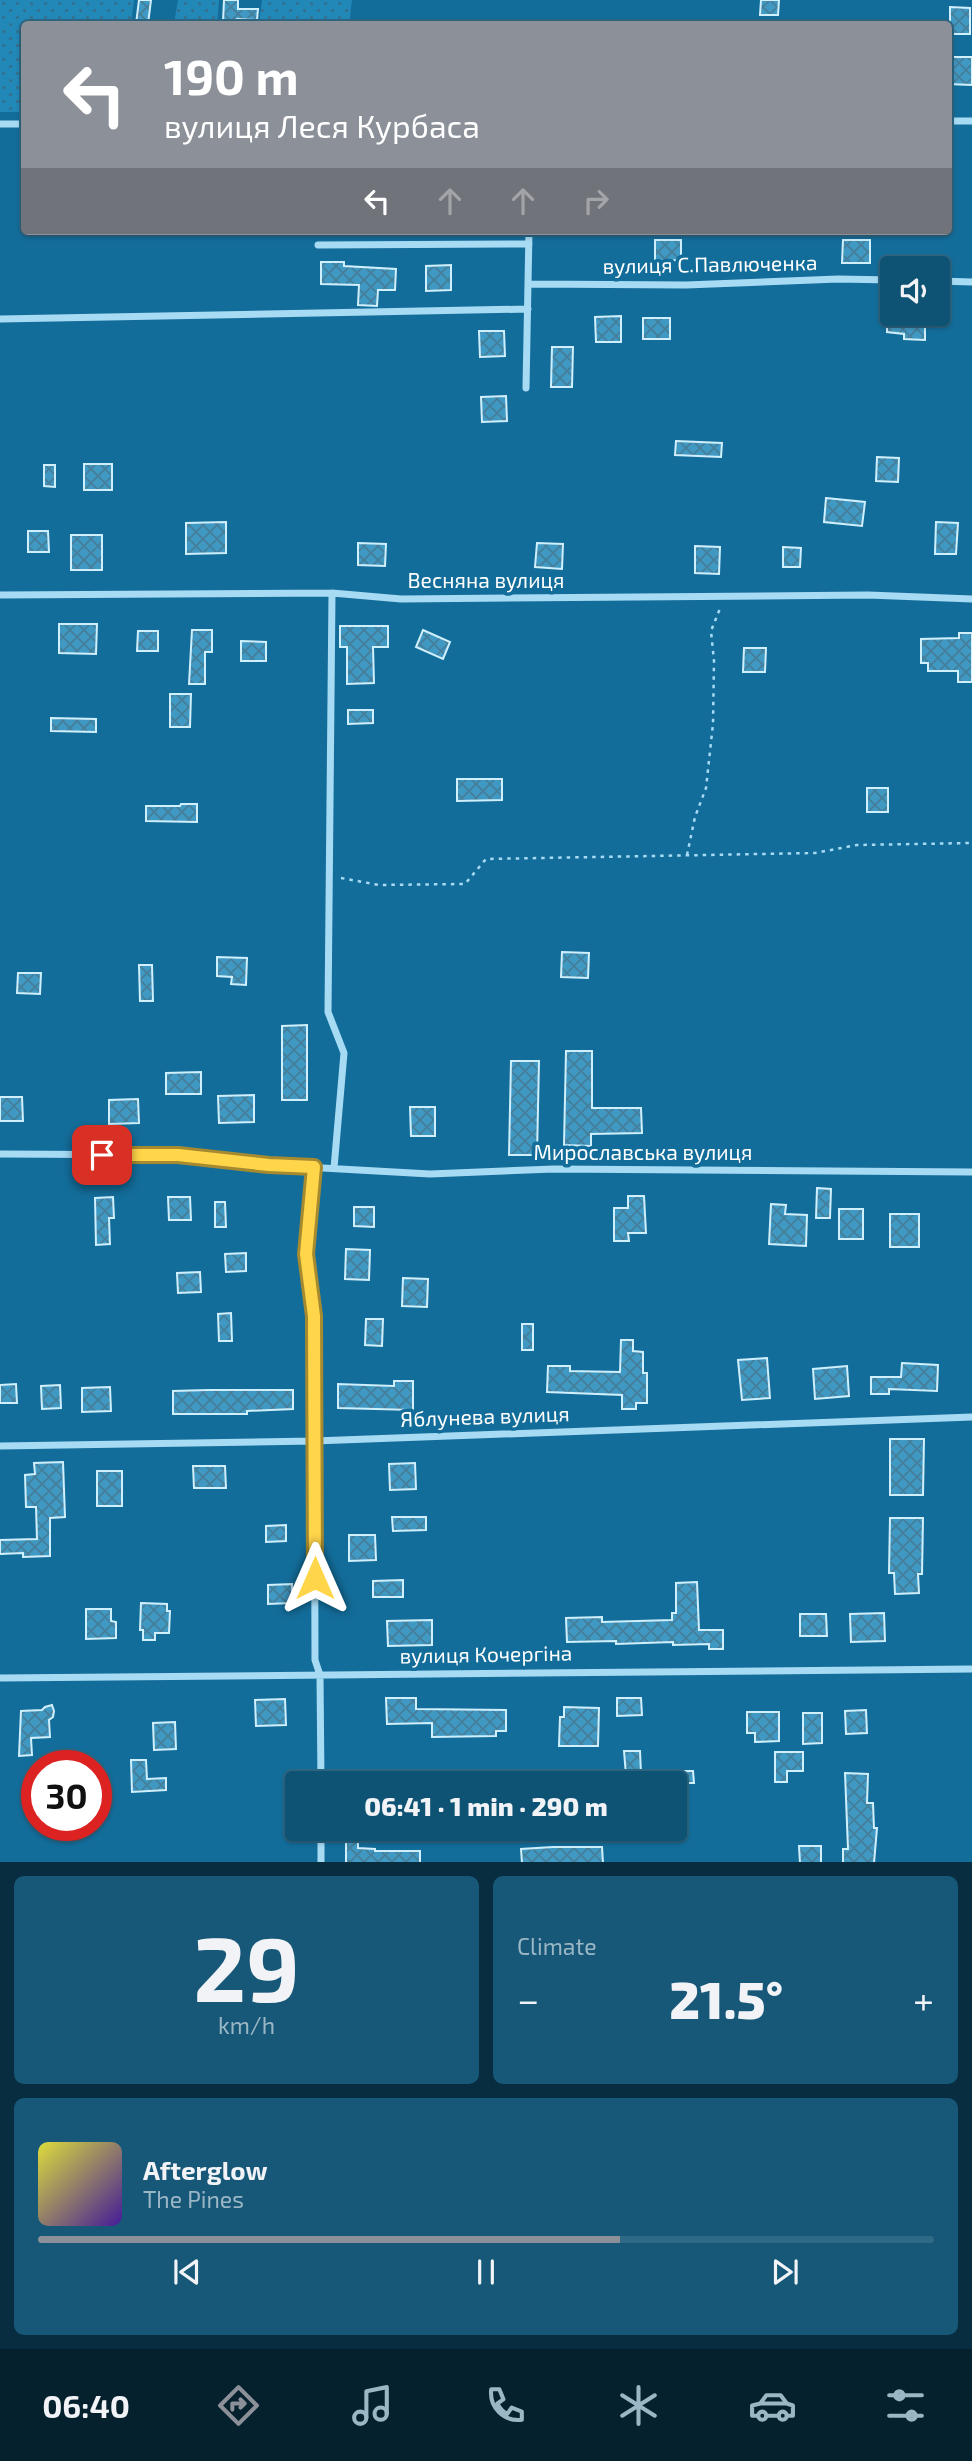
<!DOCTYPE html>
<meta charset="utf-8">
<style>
:root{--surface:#0e5274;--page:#175879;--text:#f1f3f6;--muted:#9bb6c5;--line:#2e6986;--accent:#8c9099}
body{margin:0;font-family:"Exo 2",sans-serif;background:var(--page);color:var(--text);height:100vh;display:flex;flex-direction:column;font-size:26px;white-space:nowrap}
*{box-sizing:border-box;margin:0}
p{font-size:23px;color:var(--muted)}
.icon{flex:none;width:38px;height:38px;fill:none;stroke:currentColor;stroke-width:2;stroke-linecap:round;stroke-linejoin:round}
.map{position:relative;height:1862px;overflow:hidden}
.panel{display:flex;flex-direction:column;gap:14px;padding:14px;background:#082d40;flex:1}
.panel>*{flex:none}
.top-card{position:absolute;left:21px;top:21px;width:931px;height:214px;border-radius:7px;box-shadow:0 2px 5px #0004,0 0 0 2px var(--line);background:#8c9099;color:#fff;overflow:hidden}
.fabs{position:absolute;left:880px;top:256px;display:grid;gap:14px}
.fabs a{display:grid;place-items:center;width:70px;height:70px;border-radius:7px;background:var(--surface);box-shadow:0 2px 5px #0004,0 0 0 2px var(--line);font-size:35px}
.speed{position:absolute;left:21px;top:1750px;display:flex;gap:14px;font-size:35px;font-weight:700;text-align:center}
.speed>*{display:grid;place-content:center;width:91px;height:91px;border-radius:50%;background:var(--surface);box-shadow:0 2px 5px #0004,0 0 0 2px var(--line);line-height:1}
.speed .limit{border:10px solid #d22;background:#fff;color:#111}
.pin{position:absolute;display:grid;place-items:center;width:60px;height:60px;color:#fff;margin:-30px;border-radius:14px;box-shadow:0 4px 10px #0006}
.me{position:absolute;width:77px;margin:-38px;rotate:0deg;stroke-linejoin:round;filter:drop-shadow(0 0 5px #0008)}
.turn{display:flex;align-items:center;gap:24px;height:147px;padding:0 28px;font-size:32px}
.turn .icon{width:91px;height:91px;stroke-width:2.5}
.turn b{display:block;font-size:49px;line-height:60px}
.lanes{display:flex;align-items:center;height:66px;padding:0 28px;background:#0003;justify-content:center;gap:35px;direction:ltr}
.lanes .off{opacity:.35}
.big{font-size:52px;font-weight:800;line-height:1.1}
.panel .card{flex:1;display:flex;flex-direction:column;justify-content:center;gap:10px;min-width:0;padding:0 24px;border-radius:10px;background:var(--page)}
.panel .dial{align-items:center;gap:0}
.dial b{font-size:91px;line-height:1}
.song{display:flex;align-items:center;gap:21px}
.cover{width:84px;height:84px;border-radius:10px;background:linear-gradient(135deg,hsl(60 70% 55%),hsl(260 70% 35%))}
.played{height:7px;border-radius:4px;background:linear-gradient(90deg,var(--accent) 65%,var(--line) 65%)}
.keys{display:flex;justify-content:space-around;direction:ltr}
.heat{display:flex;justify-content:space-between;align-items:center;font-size:38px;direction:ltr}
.panel .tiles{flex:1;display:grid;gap:14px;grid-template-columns:1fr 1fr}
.card:last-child{grid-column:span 2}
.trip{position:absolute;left:285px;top:1771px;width:402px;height:70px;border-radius:7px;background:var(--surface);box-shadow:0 2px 5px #0004,0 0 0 2px var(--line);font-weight:800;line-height:70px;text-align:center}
.menu{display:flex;height:112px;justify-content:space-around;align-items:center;background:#06212e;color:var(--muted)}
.menu .icon{width:49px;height:49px}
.menu .on{color:var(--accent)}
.menu b{font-size:32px;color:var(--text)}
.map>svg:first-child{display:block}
.garden{fill:url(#garden-dots)}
.building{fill:url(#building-cross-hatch);stroke:#cfeffd;stroke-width:2}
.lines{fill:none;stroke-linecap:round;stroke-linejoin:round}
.path{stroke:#a7dbf4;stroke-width:2.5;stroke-dasharray:3.5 5;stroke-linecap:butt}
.minor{stroke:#a7dbf4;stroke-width:7}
.route-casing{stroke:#a68a30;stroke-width:18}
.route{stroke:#ffd54a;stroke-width:12}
.labels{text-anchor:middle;stroke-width:7;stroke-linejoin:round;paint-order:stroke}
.street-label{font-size:21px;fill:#fff;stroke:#136d9a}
</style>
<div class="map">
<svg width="972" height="1863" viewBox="0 0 972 1863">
<defs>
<pattern id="garden-dots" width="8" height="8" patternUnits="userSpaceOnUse" patternTransform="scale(1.75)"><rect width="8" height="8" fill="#2288b8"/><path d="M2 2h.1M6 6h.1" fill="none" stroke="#33708d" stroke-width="1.8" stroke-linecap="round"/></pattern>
<pattern id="building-cross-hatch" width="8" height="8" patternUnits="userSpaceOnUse" patternTransform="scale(1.75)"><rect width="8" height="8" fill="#4099c3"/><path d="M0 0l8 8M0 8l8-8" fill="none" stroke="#447e99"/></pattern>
</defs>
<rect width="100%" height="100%" fill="#136d9a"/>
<path class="garden" d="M0,0H134L131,24H24V112H0Z
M178,0H219L217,24H174Z
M262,0H352L349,24H259Z"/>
<path class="building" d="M139,0H151L148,24H136Z
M224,0H238V9H258L257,20L237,19V23L223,22Z
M761,0H779L778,15H760Z
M950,7L970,8V34H950Z
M948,57H972V85L948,84Z
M655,240H681V260L655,261Z
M843,240H870V263H842Z
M321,262H344V266L396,269L395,290H378L377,306L358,305L359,285L321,284Z
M451,265V290L426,291V266Z
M887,313H925V340L904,339V334L887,332Z
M621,316V342H596L595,317Z
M643,318H670V339H643Z
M479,331H504L505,356L480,357Z
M552,347H573L572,387H551Z
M506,396L507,421L482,422L481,397Z
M676,441L722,443L721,457L675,455Z
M877,457L899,458L898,482L876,481Z
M84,464H112V490H84Z
M44,465H55V487L44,486Z
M826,498L865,502L862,526L824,522Z
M226,522V553L186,554V523Z
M936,522L958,523L956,554H935Z
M28,531H48L49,552H28Z
M71,535H102V570H71Z
M358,543L386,544L385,566L358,565Z
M537,543L563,544L562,569L535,567Z
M695,546L720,547L719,574L695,573Z
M783,547L801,548L800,567H783Z
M59,624H97L96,654L59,653Z
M340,626H388V647H373L374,683L347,684V647H340Z
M192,630H212V652H205V684H189Z
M423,630L450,642L443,659L416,647Z
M138,631H158V651H137Z
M959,633H972V682H958V671H928V663H921V639L959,638Z
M241,641L266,642V661H241Z
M744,648H766L765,672H743Z
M170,694H191L190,727H170Z
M348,710H373V723L348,724Z
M51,718L96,719V732L51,731Z
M457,779H502V800L457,801Z
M867,788H888V812H867Z
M181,804H197V822L146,821V806H180Z
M562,952L589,953L588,978L561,977Z
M217,957L247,958L246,985L231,984L232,977L217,976Z
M139,965H152L153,1001H140Z
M18,973H41L40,994L17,993Z
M307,1025V1100H282V1026Z
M566,1051H592V1108H641L642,1133L591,1134V1146L564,1145Z
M511,1061H539L537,1155H509Z
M201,1072V1094H166V1073Z
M254,1095V1122L219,1123L218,1096Z
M0,1097H22L23,1121H0Z
M138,1099L139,1123L109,1124V1100Z
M410,1107H435V1136H411Z
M817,1188L831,1189L830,1218H816Z
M628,1196H644L646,1233H628L629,1241H614V1208H628Z
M113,1197L114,1218H109L110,1244L96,1245L95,1198Z
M168,1197H190L191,1220H169Z
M215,1202H225L226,1227H215Z
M771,1204L786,1205L785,1214L807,1215L806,1246L769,1244Z
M354,1207H374V1227L354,1226Z
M839,1209H863V1239H839Z
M890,1214H919V1247H890Z
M346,1249L370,1250L369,1280L345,1279Z
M246,1253V1271L226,1272L225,1254Z
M200,1272L201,1292L178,1293L177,1273Z
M403,1278L428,1279L427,1307L402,1306Z
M231,1313L232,1341H219L218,1314Z
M366,1319H383L382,1346L365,1345Z
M522,1324H533V1350H522Z
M621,1340H633V1351L643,1352V1373H647V1403H636V1409H622V1395L547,1392L548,1366H570V1371L620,1372Z
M767,1358L770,1398L742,1400L738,1360Z
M902,1363L938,1365L937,1391L889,1389V1394H871V1377H901Z
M847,1366L849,1396L815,1399L813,1369Z
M394,1381H413V1410L338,1408V1384L394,1386Z
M16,1384L17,1403H0V1385Z
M60,1385L61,1408L42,1409L41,1386Z
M110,1387L111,1411L82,1412V1388Z
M208,1390H293V1409L247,1411V1414H173V1391Z
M890,1439H924L923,1495H890Z
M63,1462L65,1517L50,1518V1556L23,1557V1553L0,1554V1540L37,1539L36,1507H26L25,1475L35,1474L34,1463Z
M415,1463L416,1489L390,1490L389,1464Z
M193,1466H225L226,1488H194Z
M97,1471H122V1506H97Z
M392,1517H426V1530L393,1531Z
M890,1518H923L922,1574H918L919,1593L895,1594L894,1573H889Z
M286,1525V1541L266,1542V1526Z
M349,1535H375L376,1560L349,1561Z
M403,1580V1597H373V1581Z
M697,1582L699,1630H723V1649H709V1644L673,1645V1642L616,1644V1641L567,1642L566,1618L602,1617V1622L672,1620V1613H676V1583Z
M292,1584V1603L268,1604V1585Z
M141,1603L167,1604V1611H170L169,1633H155V1640H143V1630H140Z
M86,1609H111V1621L116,1622V1638L86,1639Z
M884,1613L885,1641L851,1642L850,1614Z
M800,1614H826L827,1636H800Z
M432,1620V1645L388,1646L387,1621Z
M386,1698H416V1709L506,1710V1731H496V1736L432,1737V1723L387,1724Z
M617,1698H641L642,1715L617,1716Z
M285,1699L286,1725L256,1726L255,1700Z
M52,1705L54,1711L53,1717L49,1720L50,1737L31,1738L32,1755L19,1756L21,1711L42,1710L45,1707Z
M564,1707L599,1708L598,1746H559L560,1717H564Z
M866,1710L867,1733L846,1734L845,1711Z
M747,1712H779V1741L755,1742V1733H747Z
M803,1713H822V1743L803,1744Z
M175,1722L176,1749L154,1750L153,1723Z
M624,1751H640L641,1774L626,1775Z
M775,1752H803V1771H787V1782H775Z
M131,1760H146L147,1779L166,1778V1790L132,1792Z
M669,1771H693L694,1783H669Z
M845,1773L868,1774L867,1803H873L874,1828H877L874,1863H843V1849H848Z
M333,1829H370V1839H358V1848L375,1849V1851H420V1863H346V1839L333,1840Z
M799,1846H821V1863H800Z
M553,1847H602L603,1863H522L521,1849Z"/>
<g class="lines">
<path class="path" d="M687,855L695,817L706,788L713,724L714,661L711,631L721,606
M341,878L379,885L465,884L486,859L815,853L857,845L972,843"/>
<path class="minor" d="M948,121H972
M0,124H24
M318,245L529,244
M938,281L972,282
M529,284L686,285L838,279L892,280
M0,319L528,309
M526,388L529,231
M332,593L328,1012L344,1053L334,1168
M0,595L332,593L401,599L868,595L972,599
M0,1154L179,1155L269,1165L430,1174L554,1169L972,1172
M314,1167L306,1254L314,1316L315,1660L320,1675L321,1783
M0,1446L314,1441L972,1417
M0,1678L972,1669
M321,1829V1863"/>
</g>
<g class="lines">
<defs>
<path id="route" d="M102,1155H178L269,1165L314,1167L306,1254L314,1316L315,1578"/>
</defs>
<use href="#route" class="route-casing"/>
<use href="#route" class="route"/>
</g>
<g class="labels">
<g class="street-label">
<text transform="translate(710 265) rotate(-1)" y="7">вулиця С.Павлюченка</text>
<text x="486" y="588">Весняна вулиця</text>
<text x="643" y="1160">Мирославська вулиця</text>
<text transform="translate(485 1417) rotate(-2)" y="7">Яблунева вулиця</text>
<text transform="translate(486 1655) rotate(-1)" y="7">вулиця Кочергіна</text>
</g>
</g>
</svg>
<div class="fabs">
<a><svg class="icon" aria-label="sound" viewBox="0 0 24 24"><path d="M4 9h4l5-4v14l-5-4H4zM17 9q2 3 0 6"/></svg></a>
</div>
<div class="speed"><div class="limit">30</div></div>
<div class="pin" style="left:102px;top:1155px;background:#d93025"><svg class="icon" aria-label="arrive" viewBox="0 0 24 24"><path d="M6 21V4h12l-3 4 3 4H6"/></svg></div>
<svg class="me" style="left:315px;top:1578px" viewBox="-20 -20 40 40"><path d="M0-17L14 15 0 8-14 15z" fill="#ffd54a" stroke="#fff" stroke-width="4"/></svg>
<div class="trip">06:41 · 1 min · 290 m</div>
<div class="top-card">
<div class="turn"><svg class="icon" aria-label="left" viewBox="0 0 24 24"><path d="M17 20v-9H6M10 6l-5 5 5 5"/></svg><div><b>190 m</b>вулиця Леся Курбаса</div></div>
<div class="lanes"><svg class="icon" aria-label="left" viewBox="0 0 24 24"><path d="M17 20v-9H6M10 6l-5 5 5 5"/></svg><svg class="icon off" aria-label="ahead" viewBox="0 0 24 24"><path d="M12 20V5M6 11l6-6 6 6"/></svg><svg class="icon off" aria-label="ahead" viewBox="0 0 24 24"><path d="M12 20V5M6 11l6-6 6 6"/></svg><svg class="icon off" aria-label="right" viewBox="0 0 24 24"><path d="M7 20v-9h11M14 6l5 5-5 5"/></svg></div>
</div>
</div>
<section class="panel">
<div class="tiles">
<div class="card dial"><b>29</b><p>km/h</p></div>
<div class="card"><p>Climate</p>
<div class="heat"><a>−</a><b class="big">21.5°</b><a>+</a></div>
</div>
<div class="card">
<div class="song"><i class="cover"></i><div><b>Afterglow</b><p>The Pines</p></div></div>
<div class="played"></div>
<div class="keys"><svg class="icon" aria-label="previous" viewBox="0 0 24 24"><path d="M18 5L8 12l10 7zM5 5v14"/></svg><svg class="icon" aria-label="pause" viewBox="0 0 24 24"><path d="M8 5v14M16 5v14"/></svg><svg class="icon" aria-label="next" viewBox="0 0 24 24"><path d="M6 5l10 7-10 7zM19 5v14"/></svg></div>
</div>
</div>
</section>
<nav class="menu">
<b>06:40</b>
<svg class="icon on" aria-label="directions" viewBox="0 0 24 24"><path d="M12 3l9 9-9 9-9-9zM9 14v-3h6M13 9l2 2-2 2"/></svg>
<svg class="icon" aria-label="music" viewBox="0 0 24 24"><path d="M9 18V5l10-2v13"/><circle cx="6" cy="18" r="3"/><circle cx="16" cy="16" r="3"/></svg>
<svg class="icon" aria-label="phone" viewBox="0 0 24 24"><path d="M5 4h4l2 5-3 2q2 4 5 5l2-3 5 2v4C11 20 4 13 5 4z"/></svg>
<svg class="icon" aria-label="climate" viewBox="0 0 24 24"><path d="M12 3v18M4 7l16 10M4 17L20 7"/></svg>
<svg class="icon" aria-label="car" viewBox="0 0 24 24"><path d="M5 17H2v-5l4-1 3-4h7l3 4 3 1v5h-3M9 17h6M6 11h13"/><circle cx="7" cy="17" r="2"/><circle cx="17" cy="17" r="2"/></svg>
<svg class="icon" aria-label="filters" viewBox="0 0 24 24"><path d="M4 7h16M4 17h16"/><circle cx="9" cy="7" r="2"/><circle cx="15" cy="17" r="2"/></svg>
</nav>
